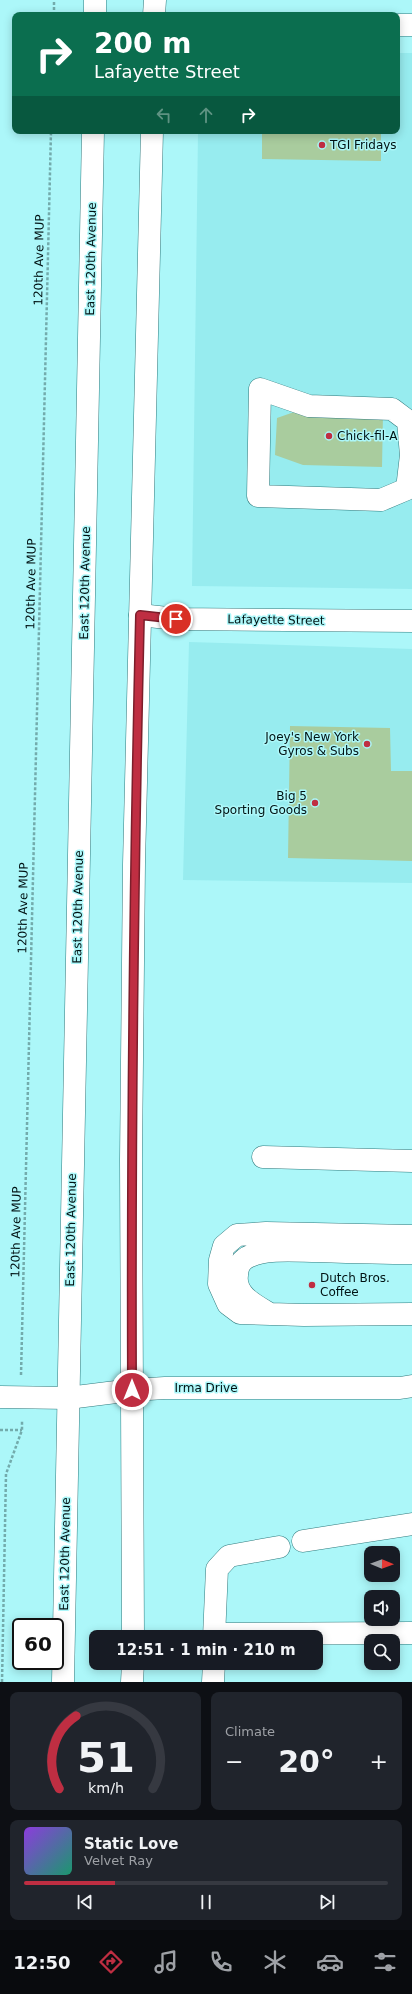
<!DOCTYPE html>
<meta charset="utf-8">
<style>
:root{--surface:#171b24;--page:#20242c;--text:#f1f3f6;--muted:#9ea1a6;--line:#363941;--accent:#bf2e42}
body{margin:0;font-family:"DejaVu Sans",sans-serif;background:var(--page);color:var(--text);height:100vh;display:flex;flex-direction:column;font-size:15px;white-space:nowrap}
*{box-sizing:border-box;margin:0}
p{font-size:13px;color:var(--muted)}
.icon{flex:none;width:22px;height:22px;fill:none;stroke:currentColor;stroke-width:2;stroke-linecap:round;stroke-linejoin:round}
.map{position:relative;height:1682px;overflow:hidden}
.panel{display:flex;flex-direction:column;gap:10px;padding:10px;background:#0d0f14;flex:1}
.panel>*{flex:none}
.top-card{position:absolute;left:12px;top:12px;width:388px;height:122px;border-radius:8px;box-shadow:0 2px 10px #0003;background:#0b6e4f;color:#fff;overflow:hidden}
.needle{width:26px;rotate:91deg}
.buttons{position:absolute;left:364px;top:1546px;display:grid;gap:8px}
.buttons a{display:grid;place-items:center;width:36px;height:36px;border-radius:8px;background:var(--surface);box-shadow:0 2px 10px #0003;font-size:20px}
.speed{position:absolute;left:12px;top:1618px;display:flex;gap:8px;font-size:20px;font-weight:700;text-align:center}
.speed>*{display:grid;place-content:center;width:52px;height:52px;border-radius:50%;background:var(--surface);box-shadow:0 2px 10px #0003;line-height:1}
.speed .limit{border:2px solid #111;border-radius:6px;background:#fff;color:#111}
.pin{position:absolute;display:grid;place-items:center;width:34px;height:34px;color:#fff;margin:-17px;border:2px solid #fff;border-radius:50%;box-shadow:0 1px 4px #0007}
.me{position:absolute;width:44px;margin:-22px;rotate:0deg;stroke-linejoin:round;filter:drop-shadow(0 0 3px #0008)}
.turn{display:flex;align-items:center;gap:14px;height:84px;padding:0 16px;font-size:18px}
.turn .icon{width:52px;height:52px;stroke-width:2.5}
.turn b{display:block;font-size:28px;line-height:34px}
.lanes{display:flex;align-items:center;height:38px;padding:0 16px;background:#0003;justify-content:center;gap:20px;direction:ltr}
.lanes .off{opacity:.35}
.big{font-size:30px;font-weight:800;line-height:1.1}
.panel .widget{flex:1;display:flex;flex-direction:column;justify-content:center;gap:6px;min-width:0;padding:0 14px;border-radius:8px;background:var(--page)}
.panel .dial{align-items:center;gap:0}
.dial svg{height:104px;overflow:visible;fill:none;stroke:var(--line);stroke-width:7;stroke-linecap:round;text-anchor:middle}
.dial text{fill:var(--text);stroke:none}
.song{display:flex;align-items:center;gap:12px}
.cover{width:48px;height:48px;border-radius:6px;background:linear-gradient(135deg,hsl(270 70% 55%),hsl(160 70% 35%))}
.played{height:4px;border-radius:2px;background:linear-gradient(90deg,var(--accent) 25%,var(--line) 25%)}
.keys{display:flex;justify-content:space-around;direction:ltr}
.heat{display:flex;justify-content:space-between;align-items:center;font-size:22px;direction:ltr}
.panel .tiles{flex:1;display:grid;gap:10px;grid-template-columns:1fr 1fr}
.widget:last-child{grid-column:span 2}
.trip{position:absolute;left:89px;top:1630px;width:234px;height:40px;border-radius:8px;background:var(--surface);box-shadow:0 2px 10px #0003;font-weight:800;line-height:40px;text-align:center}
.dock{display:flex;height:64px;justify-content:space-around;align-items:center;background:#090b0e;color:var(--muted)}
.dock .icon{width:28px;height:28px}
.dock .on{color:var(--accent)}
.dock b{font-size:18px;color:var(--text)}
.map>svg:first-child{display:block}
.built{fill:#97ecef}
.building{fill:#a9cc9e}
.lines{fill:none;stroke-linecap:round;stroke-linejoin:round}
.minor-casing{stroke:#307b7e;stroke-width:23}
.major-casing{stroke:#307b7e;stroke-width:23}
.path{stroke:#73abac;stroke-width:2.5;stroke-dasharray:3 2;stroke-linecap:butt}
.minor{stroke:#fff;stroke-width:22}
.major{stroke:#fff;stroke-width:22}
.route-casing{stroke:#7c1e2b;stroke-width:10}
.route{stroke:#bf2e42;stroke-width:7}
.poi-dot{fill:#bf2e42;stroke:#acf7f9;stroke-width:1.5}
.labels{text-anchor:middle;stroke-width:3;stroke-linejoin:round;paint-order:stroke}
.poi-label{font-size:12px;fill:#001213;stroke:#acf7f9;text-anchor:start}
.street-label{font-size:12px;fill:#001213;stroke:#acf7f9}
</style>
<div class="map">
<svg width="412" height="1682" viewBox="0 0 412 1682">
<rect width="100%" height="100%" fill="#acf7f9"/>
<path class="built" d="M397,53H412V589L192,586L198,131H397Z
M189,642L412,649V883L183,880Z"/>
<path class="building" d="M262,131H381V161L262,159Z
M297,411L383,414L382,467L303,465L275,455L277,418Z
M290,726L390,728L391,771H412V861L288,858Z"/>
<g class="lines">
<defs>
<path id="minor" d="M397,25H412
M260,389L309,406L392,409L408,421L411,455L407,489L381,500L258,496Z
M140,615L176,619L412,621
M263,1157L412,1161
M412,1236L266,1233L237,1235L224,1246L220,1260L219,1284L228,1304L240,1313L304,1315L412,1314
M270,1314C255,1305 234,1295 237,1275C237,1267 242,1259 250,1256C267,1248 298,1251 317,1251C348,1252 380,1253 412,1253
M0,1397L68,1398L132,1390L165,1388H400L412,1386
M303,1541L412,1524
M215,1634L412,1633
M214,1637L217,1569L229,1556L279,1547
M213,1682L214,1663"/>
<path id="major" d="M95,15V0
M154,15L155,0
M133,1637L131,1159L134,864L152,131
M63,1682L93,131
M132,1682L133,1663"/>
</defs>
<use href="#minor" class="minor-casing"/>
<use href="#major" class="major-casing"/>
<path class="path" d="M54,15V0
M21,1375L51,131
M0,1430H22
M2,1682L6,1474L22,1430V1421"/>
<use href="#minor" class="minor"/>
<use href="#major" class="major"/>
</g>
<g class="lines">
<defs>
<path id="route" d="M132,1390C131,1132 134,873 140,615L176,619"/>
</defs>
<use href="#route" class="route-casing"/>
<use href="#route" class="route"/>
</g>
<g class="poi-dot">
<circle cx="322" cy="145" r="4"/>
<circle cx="329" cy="436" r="4"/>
<circle cx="367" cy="744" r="4"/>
<circle cx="315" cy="803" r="4"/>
<circle cx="312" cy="1285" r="4"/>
</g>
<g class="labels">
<g class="poi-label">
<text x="330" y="149">TGI Fridays</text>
<text x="337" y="440">Chick-fil-A</text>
<text x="359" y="741" text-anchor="end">Joey's New York<tspan x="359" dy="14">Gyros &amp; Subs</tspan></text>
<text x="307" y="800" text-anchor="end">Big 5<tspan x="307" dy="14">Sporting Goods</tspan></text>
<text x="320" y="1282">Dutch Bros.<tspan x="320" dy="14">Coffee</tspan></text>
</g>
<g class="street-label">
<text transform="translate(91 259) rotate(-89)" y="4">East 120th Avenue</text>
<text transform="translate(39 260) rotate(-89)" y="4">120th Ave MUP</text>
<text transform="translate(85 583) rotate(-89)" y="4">East 120th Avenue</text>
<text transform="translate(31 584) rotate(-89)" y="4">120th Ave MUP</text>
<text transform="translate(276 620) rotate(1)" y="4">Lafayette Street</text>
<text transform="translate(78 907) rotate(-89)" y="4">East 120th Avenue</text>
<text transform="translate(23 908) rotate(-89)" y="4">120th Ave MUP</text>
<text transform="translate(71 1230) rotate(-89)" y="4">East 120th Avenue</text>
<text transform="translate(16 1232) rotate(-89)" y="4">120th Ave MUP</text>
<text x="206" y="1392">Irma Drive</text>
<text transform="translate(65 1554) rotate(-89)" y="4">East 120th Avenue</text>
</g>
</g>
</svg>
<div class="buttons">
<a><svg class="needle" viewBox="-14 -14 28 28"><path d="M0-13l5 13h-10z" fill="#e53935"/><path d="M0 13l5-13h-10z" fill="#9ea1a6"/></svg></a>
<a><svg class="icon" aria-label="sound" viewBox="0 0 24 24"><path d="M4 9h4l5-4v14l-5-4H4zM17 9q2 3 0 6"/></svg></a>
<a><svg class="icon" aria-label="search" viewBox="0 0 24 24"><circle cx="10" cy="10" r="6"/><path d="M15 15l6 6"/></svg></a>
</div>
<div class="speed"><div class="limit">60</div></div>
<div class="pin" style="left:176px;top:619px;background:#d93025"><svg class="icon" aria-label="arrive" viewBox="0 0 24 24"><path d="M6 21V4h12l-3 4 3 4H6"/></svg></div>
<svg class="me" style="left:132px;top:1390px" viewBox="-20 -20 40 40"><circle r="17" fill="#bf2e42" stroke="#fff" stroke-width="3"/><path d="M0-11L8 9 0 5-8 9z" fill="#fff"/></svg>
<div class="trip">12:51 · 1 min · 210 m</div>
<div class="top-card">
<div class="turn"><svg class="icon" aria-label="right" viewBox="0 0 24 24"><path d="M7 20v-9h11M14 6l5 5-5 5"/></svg><div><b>200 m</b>Lafayette Street</div></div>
<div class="lanes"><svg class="icon off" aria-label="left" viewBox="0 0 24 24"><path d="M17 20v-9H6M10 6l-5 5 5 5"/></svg><svg class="icon off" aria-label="ahead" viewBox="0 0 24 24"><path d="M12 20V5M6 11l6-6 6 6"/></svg><svg class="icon" aria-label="right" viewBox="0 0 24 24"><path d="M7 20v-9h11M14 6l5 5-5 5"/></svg></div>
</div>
</div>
<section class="panel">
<div class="tiles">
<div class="widget dial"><svg viewBox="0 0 100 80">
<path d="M14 69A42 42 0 1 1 86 69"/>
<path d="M14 69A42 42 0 0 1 27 13" stroke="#bf2e42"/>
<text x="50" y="56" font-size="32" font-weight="700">51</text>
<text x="50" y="72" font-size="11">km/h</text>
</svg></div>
<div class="widget"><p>Climate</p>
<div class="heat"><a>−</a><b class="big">20°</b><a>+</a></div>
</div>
<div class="widget">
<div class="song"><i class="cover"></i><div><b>Static Love</b><p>Velvet Ray</p></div></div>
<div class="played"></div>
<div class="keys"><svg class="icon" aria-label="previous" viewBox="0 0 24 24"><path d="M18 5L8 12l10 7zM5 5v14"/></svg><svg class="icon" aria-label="pause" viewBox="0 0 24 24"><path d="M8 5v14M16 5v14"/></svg><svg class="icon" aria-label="next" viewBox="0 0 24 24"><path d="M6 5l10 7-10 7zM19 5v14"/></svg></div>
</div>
</div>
</section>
<nav class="dock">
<b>12:50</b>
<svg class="icon on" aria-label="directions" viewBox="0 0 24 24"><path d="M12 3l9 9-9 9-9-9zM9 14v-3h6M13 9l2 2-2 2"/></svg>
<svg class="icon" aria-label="music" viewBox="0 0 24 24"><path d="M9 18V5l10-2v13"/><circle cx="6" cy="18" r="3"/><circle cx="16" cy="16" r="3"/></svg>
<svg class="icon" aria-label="phone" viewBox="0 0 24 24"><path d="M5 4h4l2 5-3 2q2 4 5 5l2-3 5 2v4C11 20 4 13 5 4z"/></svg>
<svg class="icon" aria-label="climate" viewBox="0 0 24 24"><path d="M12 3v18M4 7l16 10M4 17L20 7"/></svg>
<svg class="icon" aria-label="car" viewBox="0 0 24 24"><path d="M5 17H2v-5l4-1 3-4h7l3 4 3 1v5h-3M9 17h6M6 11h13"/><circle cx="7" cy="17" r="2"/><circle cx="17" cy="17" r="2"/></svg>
<svg class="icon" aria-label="filters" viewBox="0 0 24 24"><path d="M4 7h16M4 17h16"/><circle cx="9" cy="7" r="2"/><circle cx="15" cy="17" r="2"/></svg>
</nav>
